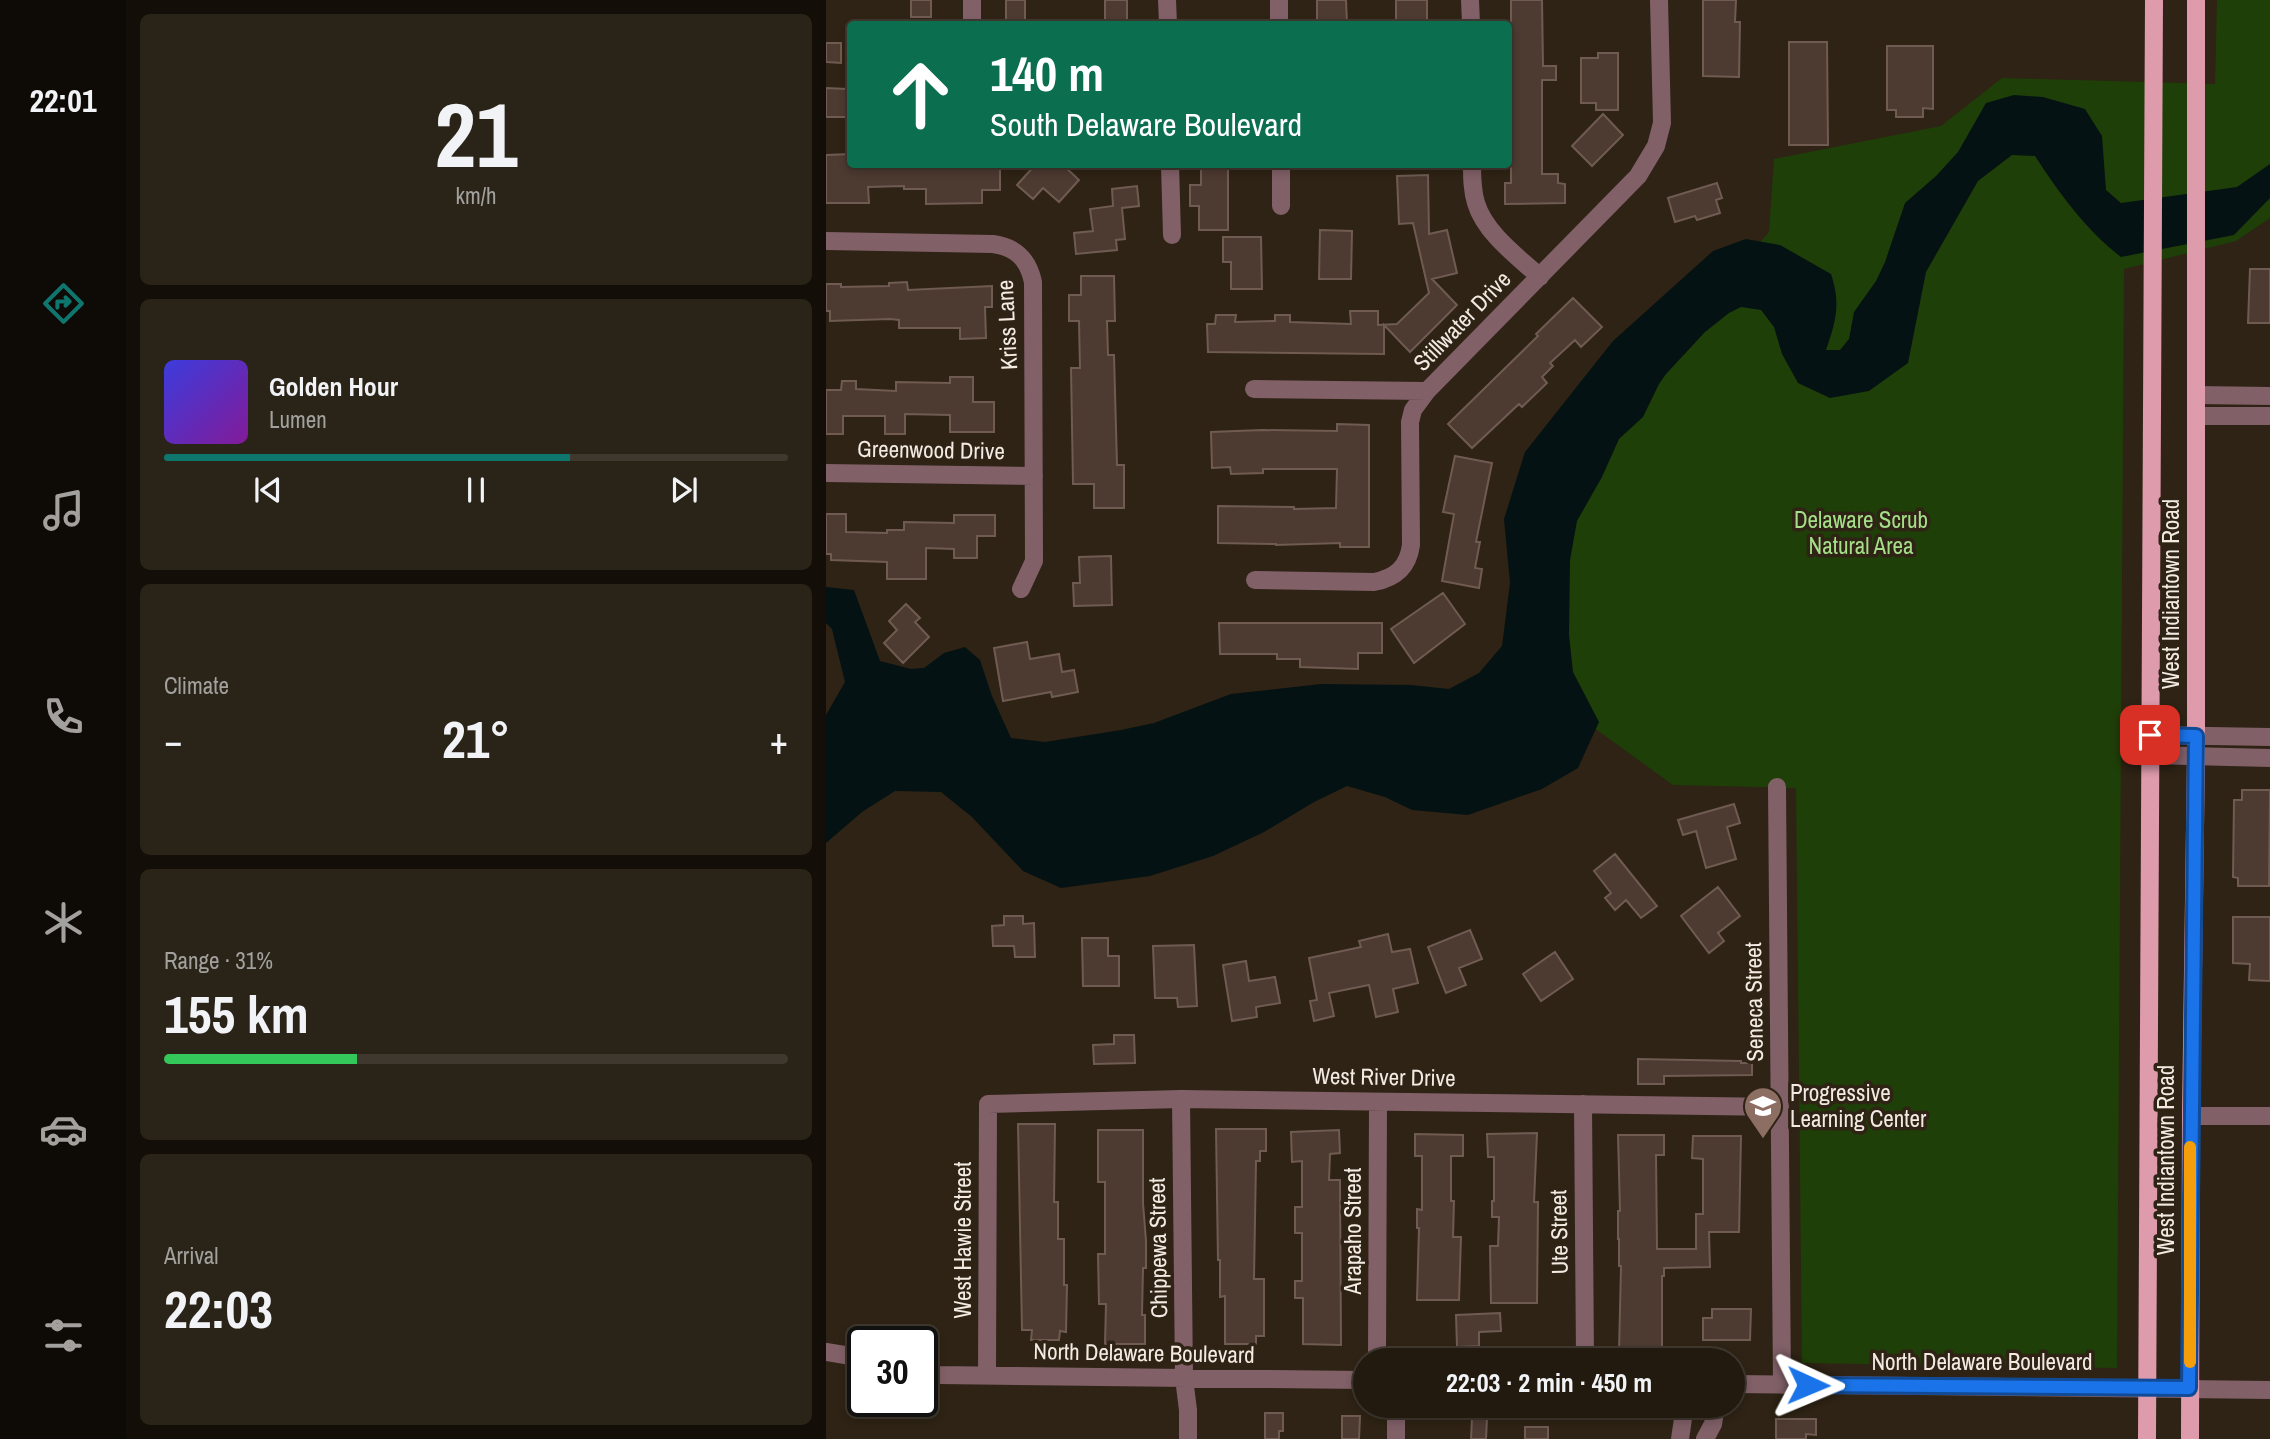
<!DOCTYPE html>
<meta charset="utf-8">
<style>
:root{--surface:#221a0f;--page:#2a2318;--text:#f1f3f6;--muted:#a2a19e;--line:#3f382f;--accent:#0f766e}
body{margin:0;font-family:"Archivo Narrow",sans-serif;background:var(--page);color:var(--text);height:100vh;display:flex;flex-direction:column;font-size:26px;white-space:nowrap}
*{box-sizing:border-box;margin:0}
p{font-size:23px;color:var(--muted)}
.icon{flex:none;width:38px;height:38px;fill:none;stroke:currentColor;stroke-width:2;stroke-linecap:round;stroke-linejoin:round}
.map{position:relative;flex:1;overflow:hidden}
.drawer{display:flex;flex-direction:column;gap:14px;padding:14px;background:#130e08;width:700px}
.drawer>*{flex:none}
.hud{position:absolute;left:21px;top:21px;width:665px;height:147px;border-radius:7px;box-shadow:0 4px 10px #0003,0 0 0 2px var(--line);background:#0b6e4f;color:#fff;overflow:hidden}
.speed{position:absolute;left:21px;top:1326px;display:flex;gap:14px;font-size:35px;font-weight:700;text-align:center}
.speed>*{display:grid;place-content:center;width:91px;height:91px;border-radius:50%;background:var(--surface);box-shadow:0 4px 10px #0003,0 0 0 2px var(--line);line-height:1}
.speed .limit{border:4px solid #111;border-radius:10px;background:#fff;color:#111}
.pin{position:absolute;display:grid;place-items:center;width:60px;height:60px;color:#fff;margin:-30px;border-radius:14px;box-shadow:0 4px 10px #0006}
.me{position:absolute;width:77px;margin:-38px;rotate:91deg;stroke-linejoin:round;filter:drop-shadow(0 0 5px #0008)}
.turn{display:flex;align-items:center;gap:24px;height:147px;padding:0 28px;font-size:32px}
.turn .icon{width:91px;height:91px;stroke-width:2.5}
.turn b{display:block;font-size:49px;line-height:60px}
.big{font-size:52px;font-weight:700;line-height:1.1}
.drawer .card{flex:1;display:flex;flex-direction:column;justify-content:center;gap:10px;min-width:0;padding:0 24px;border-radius:10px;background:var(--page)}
.drawer .dial{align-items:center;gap:0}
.dial b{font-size:91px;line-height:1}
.song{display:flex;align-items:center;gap:21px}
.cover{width:84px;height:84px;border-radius:10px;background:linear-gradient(135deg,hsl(240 70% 55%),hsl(290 70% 35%))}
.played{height:7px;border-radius:4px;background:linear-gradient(90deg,var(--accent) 65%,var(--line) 65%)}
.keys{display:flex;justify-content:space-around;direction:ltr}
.heat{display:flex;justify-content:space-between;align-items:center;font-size:38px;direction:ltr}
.charge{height:10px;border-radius:5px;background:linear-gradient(90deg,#34c759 31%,var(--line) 0)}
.trip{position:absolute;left:527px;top:1348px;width:392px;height:70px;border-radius:35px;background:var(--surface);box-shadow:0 4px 10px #0003,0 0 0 2px var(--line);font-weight:700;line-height:70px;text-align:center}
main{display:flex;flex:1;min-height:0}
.dock{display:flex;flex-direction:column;width:126px;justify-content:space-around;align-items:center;background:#0e0a06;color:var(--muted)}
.dock .icon{width:49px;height:49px}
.dock .on{color:var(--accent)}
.dock b{font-size:32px;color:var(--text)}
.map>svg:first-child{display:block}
.green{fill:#1f3f08}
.water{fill:#051213}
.building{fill:#4d3a31;stroke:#6f5b51;stroke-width:2}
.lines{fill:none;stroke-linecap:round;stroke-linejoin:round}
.minor{stroke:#816068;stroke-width:18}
.major{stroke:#de9bac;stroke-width:18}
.route-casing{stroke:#114b97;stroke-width:18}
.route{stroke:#1a73e8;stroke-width:12}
.slow{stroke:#f59e0b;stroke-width:12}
.labels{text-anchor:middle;stroke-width:7;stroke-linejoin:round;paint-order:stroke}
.street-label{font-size:23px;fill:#f3ebe2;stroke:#2e2314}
.park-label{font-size:23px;fill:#a5de88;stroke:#2e2314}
.poi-label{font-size:23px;fill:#f3ebe2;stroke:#2e2314;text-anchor:start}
</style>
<main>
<nav class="dock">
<b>22:01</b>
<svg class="icon on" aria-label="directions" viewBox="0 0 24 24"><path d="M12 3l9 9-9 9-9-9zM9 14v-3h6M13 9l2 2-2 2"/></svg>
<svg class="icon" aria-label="music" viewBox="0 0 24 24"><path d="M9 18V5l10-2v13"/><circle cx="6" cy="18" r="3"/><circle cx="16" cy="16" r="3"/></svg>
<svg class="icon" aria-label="phone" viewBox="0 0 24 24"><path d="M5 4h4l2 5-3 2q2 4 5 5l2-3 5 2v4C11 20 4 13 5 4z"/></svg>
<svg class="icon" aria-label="climate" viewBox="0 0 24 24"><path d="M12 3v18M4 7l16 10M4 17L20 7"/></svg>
<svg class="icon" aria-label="car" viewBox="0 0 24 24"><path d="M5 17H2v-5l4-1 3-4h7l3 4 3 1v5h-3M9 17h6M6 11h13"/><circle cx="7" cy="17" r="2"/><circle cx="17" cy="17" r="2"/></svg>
<svg class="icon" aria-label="filters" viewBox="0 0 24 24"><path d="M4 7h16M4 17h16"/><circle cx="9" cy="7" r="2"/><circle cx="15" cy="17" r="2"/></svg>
</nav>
<section class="drawer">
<div class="card dial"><b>21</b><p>km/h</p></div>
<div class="card">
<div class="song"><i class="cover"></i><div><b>Golden Hour</b><p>Lumen</p></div></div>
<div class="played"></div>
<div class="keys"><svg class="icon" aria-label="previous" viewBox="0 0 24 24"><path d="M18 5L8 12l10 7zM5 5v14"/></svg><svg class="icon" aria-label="pause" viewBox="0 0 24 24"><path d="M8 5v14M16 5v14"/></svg><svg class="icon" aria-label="next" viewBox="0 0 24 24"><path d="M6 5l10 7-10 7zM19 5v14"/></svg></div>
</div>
<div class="card"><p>Climate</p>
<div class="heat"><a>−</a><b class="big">21°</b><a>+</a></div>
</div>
<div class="card"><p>Range · 31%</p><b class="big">155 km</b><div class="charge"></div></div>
<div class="card"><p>Arrival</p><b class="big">22:03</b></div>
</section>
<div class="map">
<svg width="1444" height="1439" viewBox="0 0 1444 1439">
<rect width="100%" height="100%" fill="#2e2314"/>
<path class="green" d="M1391,0H1444V218L1410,241L1298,269L1291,1368L976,1363L970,788L847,785L753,717L734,632V527L845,345L943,232L948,159L1115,126L1176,78L1389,84Z"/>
<path class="water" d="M1188,95L1217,97L1259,109L1276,136L1280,190L1295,203L1411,187L1444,164V198L1408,235L1295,257C1260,230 1233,193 1209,156L1186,155L1152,181L1100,272L1082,363L1043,391L1004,398L972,383L956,354L948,327L935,310L915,307L903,313L879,332L840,374L833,384L817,417L793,439L776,477L751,521L744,560L743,635L747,672L773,722L752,768L716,789L642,815L586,810L559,797L521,786L488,802L438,832L387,856L324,876L235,888L197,871L146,817L115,792L69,791L36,812L0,843V715L19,682L6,629L0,623V587L28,590L54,661L85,669L98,668L118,653L139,647L154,660L166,696L185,738L219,742L295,730L328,723L405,694L495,684L585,685L623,689L653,673L676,646L684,583L678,519L699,452L787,341L887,251L920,239L954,245L1005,274C1015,304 1010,321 1000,350H1014L1023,339L1028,312L1050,281L1059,262L1079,203L1110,176L1132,152L1160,103Z"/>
<path class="building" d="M85,0H105V17H85Z
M180,0H199V24H180Z
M279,0H301V24H279Z
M491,0H520L521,24H491Z
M570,0H601V24H570Z
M685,0H716L717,66H730V80H716V174H732V183L739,184V203L679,204V183H685Z
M877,0H910L909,22H914L913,77L877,76Z
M963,42H1001L1002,145H963Z
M0,43H15V63L0,62Z
M1061,46H1107V109L1097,108V117H1070V110H1061Z
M772,53H792V110H770V103H755V58H772Z
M0,88L21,89V117H0Z
M777,114L797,135L766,166L746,146Z
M24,154V164H174V190H156V203L100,204V189H78V186L42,187L43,203H0V155Z
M210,164H236L253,180L233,202L217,188L207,199L191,185Z
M375,164H402V230H373V206H364V185H375Z
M602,175L603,234L621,230L631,273L606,279L631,305L584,352L558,325V354L382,352L381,324H389L390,315H410L409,322L449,321V315H464V322L525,324L524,311H552V325L571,324L603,293L587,223L573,224L571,176Z
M891,183L896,198L890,200L894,213L871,220L869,216L849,222L842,198Z
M311,186L313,206L296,208L299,239L290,240L291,250L250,254L248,233L267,231L264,209L287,206L286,189Z
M494,230L526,231L525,279H493Z
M397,237H435L436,289H405V262H397Z
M1424,269H1444V323H1422Z
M255,276H288L289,321H281L282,355H288L291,465H298V508H268V484H247L245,368H254L253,321H243V295H255Z
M81,282L82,290L166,286V307H159L160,338L134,339V328H73V320L64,319L4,321V311H0V284H15V287L63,286V283Z
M747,298L776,327L755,347L749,340L724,363L727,366L716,377L721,383L696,407L693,404L646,448L622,424L712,336L710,334Z
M124,377H147V402H168V432H124V415L79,414V434H59V416H17V434H0V390H15L16,381H30V389L70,391V382L124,383Z
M511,424L543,425V547H514V543L450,545V544L392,543V506L468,507V509L510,508L511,469H437V473L405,474L404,467L386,468L385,432L436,430L511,431Z
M629,456L666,463L650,542H654L649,568L656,569L653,588L616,581L628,514L617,512Z
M0,514H20V532L61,533V530H78V522L128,523V515H169V536H151V558H128V549L100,548V579H61V562L5,560V554H0Z
M285,556L286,605L248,606L247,583H254L253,557Z
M617,593L639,624L588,663L565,629Z
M80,604L94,618L89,622L103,637L77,663L58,643L71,630L63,621Z
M393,623H556V653H532V669L474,667V659H451V654H394Z
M201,642L204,659L233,654L236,672L248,670L252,692L226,697L225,692L177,701L168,648Z
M1416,790H1444L1443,886H1412V878L1407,877L1408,800H1416Z
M908,804L914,823L901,827L910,859L880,868L870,831L857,835L852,820Z
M789,854L831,906L815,918L800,900L789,910L779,898L785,893L768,871Z
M892,887L914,916L892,933L898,941L883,953L855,916Z
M178,916H197V924L208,923L209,957H189L188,946H167L166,926L178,925Z
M1407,917H1444V981L1423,980L1424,964L1407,963Z
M644,930L656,959L633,968L640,985L620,993L602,947Z
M562,934L566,952L584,949L592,983L567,989L572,1012L550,1017L543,985L503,993L508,1016L488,1021L484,1001L491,1000L483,958L535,947L533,941Z
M256,938H282V956H293V986H257Z
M368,945L371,1006L352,1007L351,998H329L327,946Z
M729,952L747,979L715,1001L697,974Z
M420,961L423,981L449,977L454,1003L430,1007L431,1017L406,1021L397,965Z
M288,1035H308L309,1063L268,1064L267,1045L288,1044Z
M812,1059L915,1061V1063H926V1075L838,1076V1084H812Z
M192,1124H229L228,1202H232V1239H238V1285H241L240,1332L234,1331L233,1340H205L206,1330H196Z
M390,1129H440V1151H434V1161H430L428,1279H438V1336H430V1344H399V1296L394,1297V1260H392Z
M272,1130H317V1203L320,1241V1268H317L316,1315H319V1344H279L280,1304H273L272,1254H279V1182H272Z
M513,1130L514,1153L504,1154L503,1180H514L515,1345L477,1344V1298H469V1281H476V1233H469V1207H476V1161L466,1162L465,1132Z
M711,1133L708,1202H712L711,1303H665L664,1246H672L673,1217H666V1201H668V1157H662L661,1134Z
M589,1134L637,1135V1156H625V1201H628L627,1237H635L633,1300H591L593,1228H591V1209L596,1210V1156H589Z
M792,1135H838V1155H830L831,1249H870V1214H877V1159L866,1158L867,1136H915L913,1232H883L884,1267L838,1268V1276H836V1352H793L795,1266H793V1239H792V1211H794Z
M886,1309H925L924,1340H877V1318H886Z
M674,1313L675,1331L653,1332V1346L631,1347L630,1315Z
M439,1413H457V1431H453V1439H439Z
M516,1416H534L533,1439H516Z
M646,1418H661L660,1439H645Z
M950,1419H990V1435L980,1434V1439H950Z
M699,1427H722V1439H699Z"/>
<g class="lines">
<path class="minor" d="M146,0V24
M341,0L342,24
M453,0V24
M644,0L645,24
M344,164L346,235
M455,164V206
M646,164C646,177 646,190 650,203C659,233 691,256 714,277
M0,241L167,244C190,247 202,259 207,282L208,561L195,589
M428,389L601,391
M1370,395L1444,396
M1370,416H1444
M0,473L208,476
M429,580L548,582C570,578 582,567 585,545L584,422L587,410L601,391L812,176L830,146L836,123L833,0
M1323,735L1444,737
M1323,755L1444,758
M951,787L956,1385
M355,1099L358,1378L362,1410V1439
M757,1104L759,1360
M1365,1116H1444
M0,1352L37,1358
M551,1360L552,1102
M96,1371L112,1375L539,1380
M161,1375L162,1104L355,1099L954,1107
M906,1384L1444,1390
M568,1405L570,1413V1439
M854,1439L859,1405
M879,1439L887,1424L890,1405"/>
<path class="major" d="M1321,1439L1328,0
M1364,1439L1365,1116L1370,755V0"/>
</g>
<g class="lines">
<defs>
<path id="route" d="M982,1385L1363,1388L1370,736L1324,735"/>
</defs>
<use href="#route" class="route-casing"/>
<use href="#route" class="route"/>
<path class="slow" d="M1364,1362V1147"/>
</g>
<defs>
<symbol id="school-pin" viewBox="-11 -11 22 30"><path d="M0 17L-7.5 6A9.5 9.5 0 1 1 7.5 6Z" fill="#8d6e63" stroke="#2e2314"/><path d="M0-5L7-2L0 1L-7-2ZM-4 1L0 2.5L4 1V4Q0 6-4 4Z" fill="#fff"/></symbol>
</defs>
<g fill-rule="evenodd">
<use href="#school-pin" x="915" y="1084" width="44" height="60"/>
</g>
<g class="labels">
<g class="street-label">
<text transform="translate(636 321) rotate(-46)" y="8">Stillwater Drive</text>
<text transform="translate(181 325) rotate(-93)" y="8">Kriss Lane</text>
<text transform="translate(105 450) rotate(1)" y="8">Greenwood Drive</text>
<text transform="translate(1345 594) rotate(-90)" y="8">West Indiantown Road</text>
<text transform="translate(928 1002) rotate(-91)" y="8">Seneca Street</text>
<text transform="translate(558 1077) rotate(1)" y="8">West River Drive</text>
<text transform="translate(1340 1160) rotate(-90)" y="8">West Indiantown Road</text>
<text transform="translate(527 1231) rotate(-90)" y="8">Arapaho Street</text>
<text transform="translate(733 1232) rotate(-91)" y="8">Ute Street</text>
<text transform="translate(137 1240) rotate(-90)" y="8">West Hawie Street</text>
<text transform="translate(332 1248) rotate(-91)" y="8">Chippewa Street</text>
<text transform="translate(318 1353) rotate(1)" y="8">North Delaware Boulevard</text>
<text x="1156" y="1370">North Delaware Boulevard</text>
</g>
<g class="park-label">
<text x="1035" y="528">Delaware Scrub<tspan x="1035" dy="26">Natural Area</tspan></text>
</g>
<g class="poi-label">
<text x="964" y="1101">Progressive<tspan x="964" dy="26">Learning Center</tspan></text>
</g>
</g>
</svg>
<div class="speed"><div class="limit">30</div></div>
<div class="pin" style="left:1324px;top:735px;background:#d93025"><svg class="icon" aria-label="arrive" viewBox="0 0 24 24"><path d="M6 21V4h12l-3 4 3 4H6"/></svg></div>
<svg class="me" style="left:982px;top:1385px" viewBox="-20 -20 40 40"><path d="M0-17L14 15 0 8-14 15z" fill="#1a73e8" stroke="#fff" stroke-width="4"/></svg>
<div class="trip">22:03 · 2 min · 450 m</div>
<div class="hud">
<div class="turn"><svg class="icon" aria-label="ahead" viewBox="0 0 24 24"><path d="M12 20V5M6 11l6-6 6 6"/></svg><div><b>140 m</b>South Delaware Boulevard</div></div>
</div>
</div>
</main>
